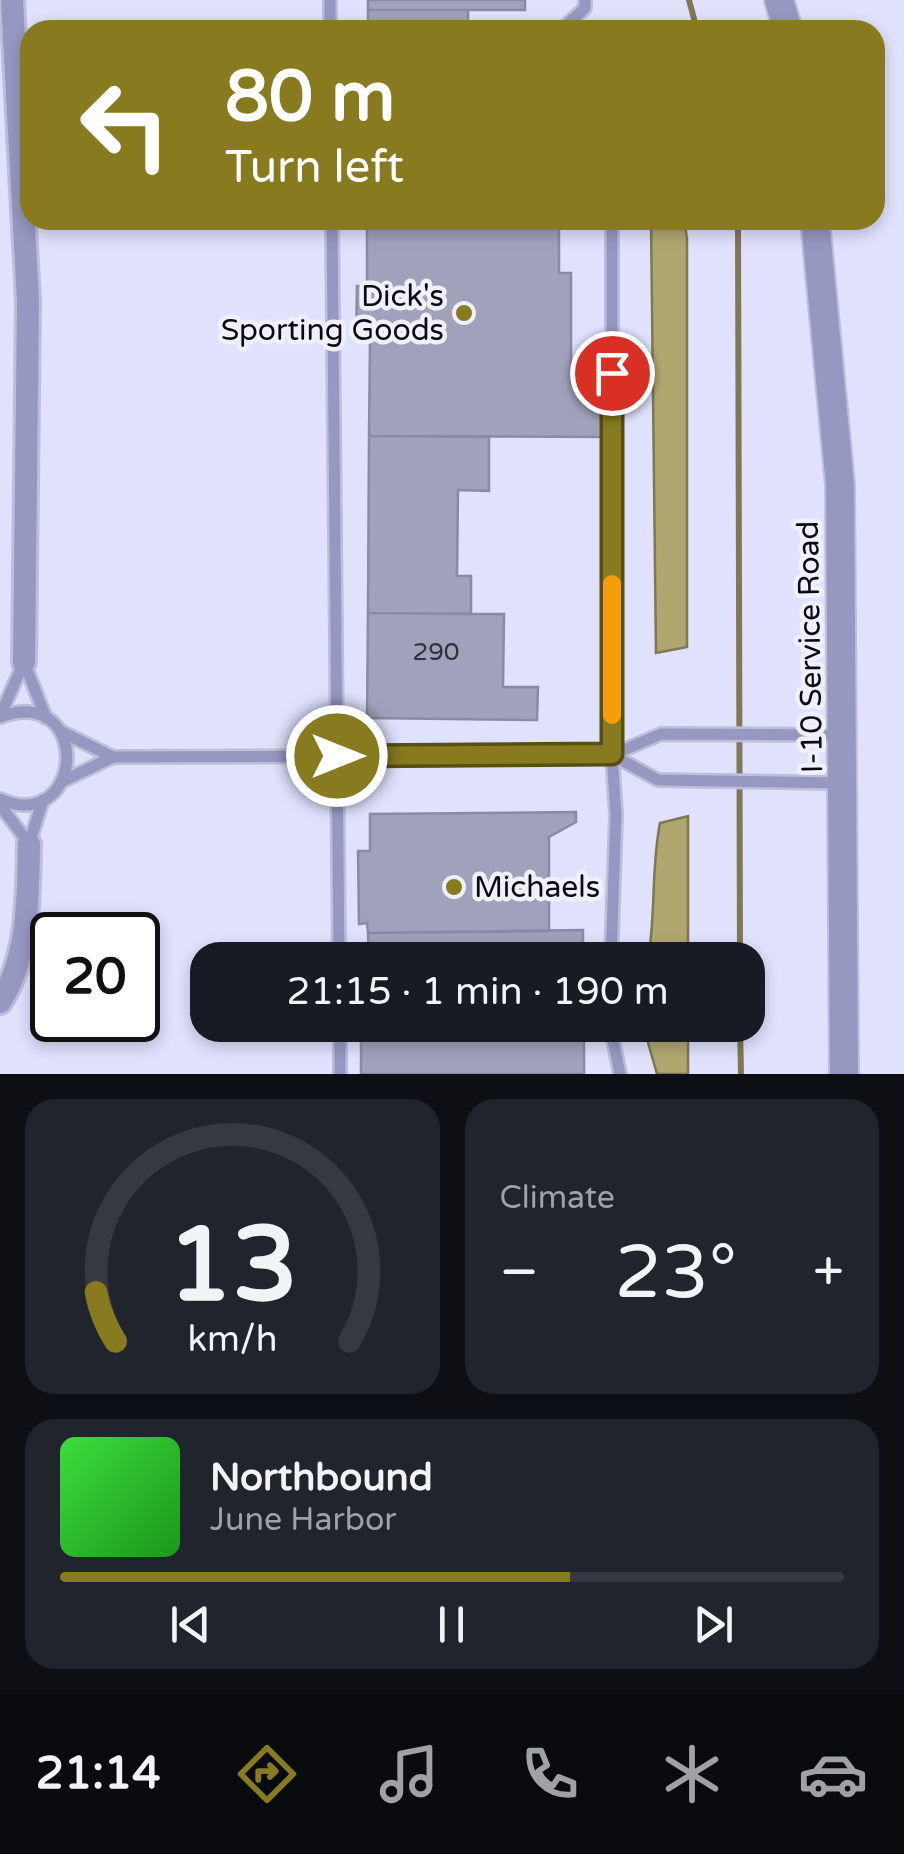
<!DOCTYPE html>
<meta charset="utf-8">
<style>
:root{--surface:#171b24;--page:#20242c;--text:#f1f3f6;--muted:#9ea1a6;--line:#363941;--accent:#877a1f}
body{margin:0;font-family:"Varela Round",sans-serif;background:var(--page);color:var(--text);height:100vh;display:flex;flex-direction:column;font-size:38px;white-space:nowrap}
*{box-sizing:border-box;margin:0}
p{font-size:32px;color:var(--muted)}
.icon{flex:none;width:55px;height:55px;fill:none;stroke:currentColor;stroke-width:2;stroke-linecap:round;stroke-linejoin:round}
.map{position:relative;height:1074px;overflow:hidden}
.drawer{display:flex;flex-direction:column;gap:25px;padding:25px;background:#0d0f14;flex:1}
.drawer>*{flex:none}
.top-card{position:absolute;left:20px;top:20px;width:865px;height:210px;border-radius:30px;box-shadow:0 5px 15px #0003;background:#877a1f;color:#fff;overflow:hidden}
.speed{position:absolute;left:30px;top:912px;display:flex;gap:20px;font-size:50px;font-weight:700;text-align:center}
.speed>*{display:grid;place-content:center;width:130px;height:130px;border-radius:50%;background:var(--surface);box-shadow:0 5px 15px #0003;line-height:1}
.speed .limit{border:5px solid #111;border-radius:15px;background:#fff;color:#111}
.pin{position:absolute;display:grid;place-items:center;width:85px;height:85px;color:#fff;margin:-42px;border:5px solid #fff;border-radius:50%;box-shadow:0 2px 10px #0007}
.me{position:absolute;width:110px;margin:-55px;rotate:90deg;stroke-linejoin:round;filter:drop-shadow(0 0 8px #0008)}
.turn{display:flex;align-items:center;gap:35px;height:210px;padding:0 40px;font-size:45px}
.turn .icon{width:130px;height:130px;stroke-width:2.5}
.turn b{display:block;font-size:70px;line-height:85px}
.big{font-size:75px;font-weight:600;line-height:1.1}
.drawer .tile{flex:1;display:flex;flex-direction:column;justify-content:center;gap:15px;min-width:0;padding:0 35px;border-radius:30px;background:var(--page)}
.drawer .dial{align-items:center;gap:0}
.dial svg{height:260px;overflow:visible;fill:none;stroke:var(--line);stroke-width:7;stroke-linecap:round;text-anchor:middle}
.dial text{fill:var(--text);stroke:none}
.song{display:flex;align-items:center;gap:30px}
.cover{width:120px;height:120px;border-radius:15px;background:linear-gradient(135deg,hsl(120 70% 55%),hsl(120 70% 35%))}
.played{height:10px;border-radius:5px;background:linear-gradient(90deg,var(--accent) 65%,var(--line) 65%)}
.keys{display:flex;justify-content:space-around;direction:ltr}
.heat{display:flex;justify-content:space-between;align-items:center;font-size:55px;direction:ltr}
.drawer .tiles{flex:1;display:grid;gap:25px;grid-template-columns:1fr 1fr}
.tile:last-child{grid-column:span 2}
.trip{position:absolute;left:190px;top:942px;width:575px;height:100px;border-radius:30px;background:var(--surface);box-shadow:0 5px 15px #0003;font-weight:600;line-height:100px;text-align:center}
.menu{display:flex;height:160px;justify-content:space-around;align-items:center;background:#090b0e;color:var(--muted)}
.menu .icon{width:70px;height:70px}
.menu .current{color:var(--accent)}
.menu b{font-size:45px;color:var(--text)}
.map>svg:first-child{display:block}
.water{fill:#b0a770;stroke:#7e7854;stroke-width:2.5}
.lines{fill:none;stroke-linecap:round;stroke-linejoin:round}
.stream{stroke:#7e7854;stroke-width:6}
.building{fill:#a0a1bb;stroke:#898ba4;stroke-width:2.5}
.service-casing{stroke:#bdbfd8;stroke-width:16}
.minor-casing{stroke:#bdbfd8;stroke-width:28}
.tertiary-casing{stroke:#bdbfd8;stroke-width:32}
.service{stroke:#9698c2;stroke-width:11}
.minor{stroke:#9698c2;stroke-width:22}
.tertiary{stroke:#9698c2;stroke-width:28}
.route-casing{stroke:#584f14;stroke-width:25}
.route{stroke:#877a1f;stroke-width:18}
.slow{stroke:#f59e0b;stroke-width:18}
.poi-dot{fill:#877a1f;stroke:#eff0fb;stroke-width:4}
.labels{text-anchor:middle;stroke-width:9;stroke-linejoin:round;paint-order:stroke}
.number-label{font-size:25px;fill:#30303e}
.poi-label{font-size:30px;fill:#0b0b14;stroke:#eff0fb;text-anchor:end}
.street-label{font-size:30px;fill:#0b0b14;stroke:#eff0fb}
</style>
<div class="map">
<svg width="904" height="1074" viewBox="0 0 904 1074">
<rect width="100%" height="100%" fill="#dfe1fd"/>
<path class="water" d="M651,220H684L687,238V647L656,653Z
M688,816V960H648C656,914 651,868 660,823Z
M643,1025H688V1074H657Z"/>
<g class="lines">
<path class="stream" d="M689,0L697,30
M738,220L740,960
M740,1025L741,1074"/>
</g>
<path class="building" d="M368,0H525V10H368Z
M368,10H468V30H368Z
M367,220H559V273H571V383H603V437L369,436L370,341L356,340L357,286H367Z
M369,436L489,437V491L458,490L457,576H471V614L368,613Z
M368,613L504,614L503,687H538L537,720L367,718Z
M576,812V822L549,837V931L368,933L367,923L359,924L358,851H370V814Z
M583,930V960H369L368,933Z
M361,1025H584V1074H361Z"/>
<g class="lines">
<defs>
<path id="service" d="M330,0V30
M561,30L585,8V0
M332,220L339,960
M24,662L46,718
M0,716L24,662
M0,717C93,683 85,836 0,799
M60,731L113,757
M612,755L658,780L841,783
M63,781L113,757L612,755L661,734L840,735
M0,805L29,844
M29,844L43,800
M611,960L616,815L612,755V220
M340,1025V1074
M610,1025L620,1074"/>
<path id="minor" d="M12,0L28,301L24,662
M0,1002C29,957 28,897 29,844"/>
<path id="tertiary" d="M779,0L788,30
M815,220L840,485L844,1074"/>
</defs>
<use href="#service" class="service-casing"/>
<use href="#minor" class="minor-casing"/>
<use href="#tertiary" class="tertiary-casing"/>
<use href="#service" class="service"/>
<use href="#minor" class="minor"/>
<use href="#tertiary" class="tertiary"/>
</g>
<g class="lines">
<defs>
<path id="route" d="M337,756L612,754V373"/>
</defs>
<use href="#route" class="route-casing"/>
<use href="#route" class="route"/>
<path class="slow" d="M612,584V715"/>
</g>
<g class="poi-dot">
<circle cx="464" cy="313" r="10"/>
<circle cx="454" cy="887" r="10"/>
</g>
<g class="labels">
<g class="number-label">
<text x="436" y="660">290</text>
</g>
<g class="poi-label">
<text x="444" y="306">Dick's<tspan x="444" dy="34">Sporting Goods</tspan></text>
<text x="474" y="897" text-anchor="start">Michaels</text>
</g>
<g class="street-label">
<text transform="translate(810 647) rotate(-91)" y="10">I-10 Service Road</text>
</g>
</g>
</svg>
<div class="speed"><div class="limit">20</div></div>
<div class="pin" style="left:612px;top:373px;background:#d93025"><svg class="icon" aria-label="arrive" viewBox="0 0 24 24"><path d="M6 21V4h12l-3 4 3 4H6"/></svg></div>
<svg class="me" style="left:337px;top:756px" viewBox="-20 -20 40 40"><circle r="17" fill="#877a1f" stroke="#fff" stroke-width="3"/><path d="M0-11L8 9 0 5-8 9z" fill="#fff"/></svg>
<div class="trip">21:15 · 1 min · 190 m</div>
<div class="top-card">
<div class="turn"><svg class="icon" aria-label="left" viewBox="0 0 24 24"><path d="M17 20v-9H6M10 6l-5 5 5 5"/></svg><div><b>80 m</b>Turn left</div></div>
</div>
</div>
<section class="drawer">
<div class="tiles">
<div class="tile dial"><svg viewBox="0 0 100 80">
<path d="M14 69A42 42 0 1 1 86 69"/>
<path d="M14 69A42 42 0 0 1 8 54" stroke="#877a1f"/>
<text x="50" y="56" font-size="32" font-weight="700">13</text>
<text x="50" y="72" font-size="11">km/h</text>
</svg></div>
<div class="tile"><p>Climate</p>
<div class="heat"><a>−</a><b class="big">23°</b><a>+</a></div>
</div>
<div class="tile">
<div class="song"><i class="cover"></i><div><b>Northbound</b><p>June Harbor</p></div></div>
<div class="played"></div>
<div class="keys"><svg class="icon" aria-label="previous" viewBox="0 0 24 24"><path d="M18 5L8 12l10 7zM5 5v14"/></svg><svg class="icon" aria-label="pause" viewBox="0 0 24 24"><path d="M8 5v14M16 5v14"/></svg><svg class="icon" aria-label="next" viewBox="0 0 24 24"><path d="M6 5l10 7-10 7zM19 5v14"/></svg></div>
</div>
</div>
</section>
<nav class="menu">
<b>21:14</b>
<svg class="icon current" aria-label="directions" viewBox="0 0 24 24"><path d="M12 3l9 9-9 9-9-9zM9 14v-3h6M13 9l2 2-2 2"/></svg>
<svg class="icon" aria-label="music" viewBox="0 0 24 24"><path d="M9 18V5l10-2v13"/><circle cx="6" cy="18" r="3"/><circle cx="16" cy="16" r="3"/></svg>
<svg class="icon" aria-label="phone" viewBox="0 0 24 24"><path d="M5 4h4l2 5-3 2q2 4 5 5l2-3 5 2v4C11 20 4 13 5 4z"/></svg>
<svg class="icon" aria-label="climate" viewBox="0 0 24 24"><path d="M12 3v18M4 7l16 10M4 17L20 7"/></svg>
<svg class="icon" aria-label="car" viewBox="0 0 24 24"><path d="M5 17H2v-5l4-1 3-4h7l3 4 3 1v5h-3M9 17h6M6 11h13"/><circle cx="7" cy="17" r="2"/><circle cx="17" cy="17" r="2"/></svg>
</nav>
